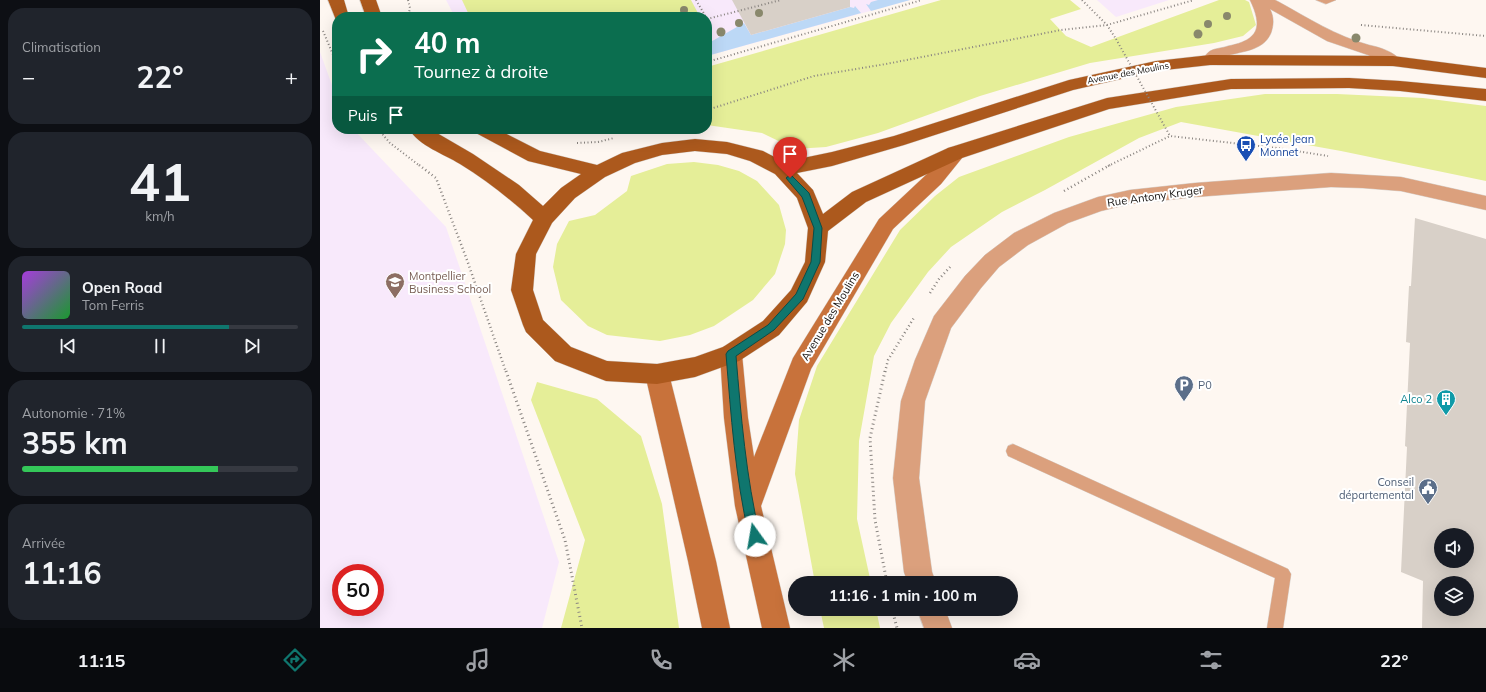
<!DOCTYPE html>
<html lang="fr">
<meta charset="utf-8">
<style>
:root{--surface:#171b24;--page:#20242c;--text:#f1f3f6;--muted:#9ea1a6;--line:#363941;--accent:#0f766e}
body{margin:0;font-family:Mulish,sans-serif;background:var(--page);color:var(--text);height:100vh;display:flex;flex-direction:column;font-size:15px;white-space:nowrap}
*{box-sizing:border-box;margin:0}
p{font-size:13px;color:var(--muted)}
.icon{flex:none;width:22px;height:22px;fill:none;stroke:currentColor;stroke-width:2;stroke-linecap:round;stroke-linejoin:round}
.map{position:relative;flex:1;overflow:hidden}
.sheet{display:flex;flex-direction:column;gap:8px;padding:8px;background:#0d0f14;width:320px}
.sheet>*{flex:none}
.top-card{position:absolute;left:12px;top:12px;width:380px;height:122px;border-radius:16px;box-shadow:0 4px 16px #0002;background:#0b6e4f;color:#fff;overflow:hidden}
.fabs{position:absolute;left:1114px;top:528px;display:grid;gap:8px}
.fabs a{display:grid;place-items:center;width:40px;height:40px;border-radius:50%;background:var(--surface);box-shadow:0 4px 16px #0002;font-size:20px}
.speed{position:absolute;left:12px;top:564px;display:flex;gap:8px;font-size:20px;font-weight:700;text-align:center}
.speed>*{display:grid;place-content:center;width:52px;height:52px;border-radius:50%;background:var(--surface);box-shadow:0 4px 16px #0002;line-height:1}
.speed .limit{border:6px solid #d22;background:#fff;color:#111}
.pin{position:absolute;display:grid;place-items:center;width:34px;height:34px;color:#fff;margin:-41px -17px;border-radius:50% 50% 50% 0;rotate:-45deg;box-shadow:0 0 4px #0007}
.pin .icon{rotate:45deg}
.me{position:absolute;width:44px;margin:-22px;rotate:347deg;stroke-linejoin:round;filter:drop-shadow(0 0 3px #0008)}
.turn{display:flex;align-items:center;gap:14px;height:84px;padding:0 16px;font-size:18px}
.turn .icon{width:52px;height:52px;stroke-width:2.5}
.turn b{display:block;font-size:28px;line-height:34px}
.then{display:flex;align-items:center;height:38px;padding:0 16px;background:#0003;gap:8px;font-size:15px}
.big{font-size:30px;font-weight:700;line-height:1.1}
.sheet .card{flex:1;display:flex;flex-direction:column;justify-content:center;gap:6px;min-width:0;padding:0 14px;border-radius:16px;background:var(--page)}
.sheet .dial{align-items:center;gap:0}
.dial b{font-size:52px;line-height:1}
.song{display:flex;align-items:center;gap:12px}
.cover{width:48px;height:48px;border-radius:6px;background:linear-gradient(135deg,hsl(280 70% 55%),hsl(130 70% 35%))}
.played{height:4px;border-radius:2px;background:linear-gradient(90deg,var(--accent) 75%,var(--line) 75%)}
.keys{display:flex;justify-content:space-around;direction:ltr}
.heat{display:flex;justify-content:space-between;align-items:center;font-size:22px;direction:ltr}
.charge{height:6px;border-radius:3px;background:linear-gradient(90deg,#34c759 71%,var(--line) 0)}
.trip{position:absolute;left:468px;top:576px;width:230px;height:40px;border-radius:20px;background:var(--surface);box-shadow:0 4px 16px #0002;font-weight:700;line-height:40px;text-align:center}
.menu{display:flex;height:64px;justify-content:space-around;align-items:center;background:#090b0e;color:var(--muted)}
.menu .icon{width:28px;height:28px}
.menu .active{color:var(--accent)}
.menu b{font-size:18px;color:var(--text)}
main{display:flex;flex:1;min-height:0}
.map>svg:first-child{display:block}
.education{fill:#f8e9fb;fill-rule:evenodd}
.green{fill:#e5ee98}
.water{fill:#bcd8f6}
.building{fill:#d8d0c8;fill-rule:evenodd}
.lines{fill:none;stroke-linecap:round;stroke-linejoin:round}
.service-casing{stroke:#d8d2cd;stroke-width:1}
.minor-casing{stroke:#d8d2cd;stroke-width:1}
.secondary-casing{stroke:#d8d2cd;stroke-width:1}
.primary-casing{stroke:#d8d2cd;stroke-width:1}
.path-far2{stroke:#898480;stroke-width:2;stroke-dasharray:1 2.5;stroke-linecap:butt}
.path-far1{stroke:#898480;stroke-width:2.5;stroke-dasharray:1 3;stroke-linecap:butt}
.path{stroke:#898480;stroke-width:3;stroke-dasharray:1 3.5;stroke-linecap:butt}
.service{fill:#dba07d;fill-rule:evenodd}
.minor{fill:#dba07d;fill-rule:evenodd}
.secondary{fill:#c8723b;fill-rule:evenodd}
.primary{fill:#ac591d;fill-rule:evenodd}
.path-bridge{stroke:#898480;stroke-width:2;stroke-dasharray:1 2.5;stroke-linecap:butt}
.tree{fill:#89886c}
.route{fill:#0f766e;stroke:#0a4d48}
.labels{text-anchor:middle;stroke-width:4;stroke-linejoin:round;paint-order:stroke}
.far-street-label{font-size:9px;fill:#120f0d;stroke:#fff}
.transit-label{font-size:11px;fill:#164399;stroke:#fff;text-anchor:start}
.street-label{font-size:11px;fill:#120f0d;stroke:#fff}
.education-label{font-size:11px;fill:#785e54;stroke:#fff;text-anchor:start}
.service-label{font-size:11px;fill:#4e5e75;stroke:#fff;text-anchor:start}
.culture-label{font-size:11px;fill:#0d838f;stroke:#fff;text-anchor:end}
</style>
<main>
<section class="sheet">
<div class="card"><p>Climatisation</p>
<div class="heat"><a>−</a><b class="big">22°</b><a>+</a></div>
</div>
<div class="card dial"><b>41</b><p>km/h</p></div>
<div class="card">
<div class="song"><i class="cover"></i><div><b>Open Road</b><p>Tom Ferris</p></div></div>
<div class="played"></div>
<div class="keys"><svg class="icon" aria-label="previous" viewBox="0 0 24 24"><path d="M18 5L8 12l10 7zM5 5v14"/></svg><svg class="icon" aria-label="pause" viewBox="0 0 24 24"><path d="M8 5v14M16 5v14"/></svg><svg class="icon" aria-label="next" viewBox="0 0 24 24"><path d="M6 5l10 7-10 7zM19 5v14"/></svg></div>
</div>
<div class="card"><p>Autonomie · 71%</p><b class="big">355 km</b><div class="charge"></div></div>
<div class="card"><p>Arrivée</p><b class="big">11:16</b></div>
</section>
<div class="map">
<svg width="1166" height="628" viewBox="0 0 1166 628">
<rect width="100%" height="100%" fill="#fef7f1"/>
<path class="education" d="M126,0H590L387,56V17H135Z
M777,0H849L796,17Z
M0,52L17,99V129H33L126,227L239,562L222,628H0ZM21,573H55V607H21Z"/>
<path class="green" d="M142,0H371L380,17H150Z
M621,0H750L761,9L730,19L746,36L771,47L899,0H925L929,2L936,25L923,36L894,43L770,63L660,96L558,133L506,147L475,149L442,133L387,125V67Z
M945,94H1017L1103,98L1166,106V181L1021,151L861,122L819,138L725,190L682,212L631,247L608,272L571,323L554,356L539,441L537,519L551,583H495L475,474L479,420L497,366L580,230L615,196L639,177L749,137L856,107Z
M374,162L398,165L419,171L437,181L459,205L466,230L465,244L455,274L433,300L394,326L370,335L340,341L287,335L268,326L241,300L233,267L237,244L249,221L275,215L307,191L311,176L347,164Z
M217,382L277,399L321,436L342,504L359,628H241L265,540L211,400Z
M500,609H556L560,628H504Z"/>
<path class="water" d="M558,0H590L551,11L546,4L549,5L551,2Z
M535,6L541,13L387,56V44L424,23L431,35L530,7L534,8Z"/>
<path class="building" d="M412,0H530V7L431,35Z
M1095,218L1166,239V628H1102L1103,581L1081,572L1087,447L1085,446L1090,343L1086,342L1089,286H1091ZM1121,535H1147V561H1121ZM1121,583H1147V609H1121Z"/>
<g class="lines">
<defs>
<path id="service" d="M996,0H1016L1006,4Z
M693,444L968,569L971,574L963,628H947L955,578L688,456L686,451L688,446Z"/>
<path id="minor" d="M930,0H955L959,2C988,18 1016,36 1049,45C1059,47 1075,52 1081,61L1079,65L1073,66L1067,65L1048,55L1007,41L950,9C954,17 954,24 951,33C943,52 920,51 903,57C894,61 897,67 884,64L882,60C884,57 887,53 890,51C895,48 903,48 908,46C939,40 943,27 930,0Z
M1011,173L1081,177L1166,196V210L1081,191L1043,188L1011,187L875,197L810,204L781,211L748,223L708,245L679,267L661,288L631,328L605,401L599,478L612,572L616,583H588L584,572L573,478L581,401L595,360L614,316L645,276L665,255L694,233L734,213L778,197L810,190L875,183Z
M597,609H625L632,628H604Z"/>
<path id="secondary" d="M635,147L642,148L644,153L642,158L621,184L573,229L491,369L441,506L470,628H442L415,506L404,418L400,354L403,347L411,344L419,347L422,354L428,418L434,457L473,358L559,219L607,174L628,148Z
M337,364L345,367L349,374L396,561L410,628H382L368,561L325,374L329,367Z"/>
<path id="primary" d="M8,0H24L29,17H17V21L16,20Z
M40,0H56L62,17H46Z
M890,55L1073,56L1166,68V78L1073,66L890,65L836,71L753,90L584,145L512,166L477,173L493,190L503,214L532,192L628,148L787,98L911,79L1029,78L1080,81L1166,89V101L1080,91L1029,88L911,89L789,109L642,158L546,202L508,231L505,262L487,302L459,335L419,361L375,377L337,384L286,381L235,361L206,332L203,325L191,290L196,254L213,220C190,199 166,180 140,164C124,154 99,146 89,129H110L153,154L199,185L223,206L241,188L261,174L208,161L156,133L153,129H177L220,151L277,165L302,153L342,143L375,139L407,142L443,151L464,162L512,152L574,136L749,80L836,61ZM375,151L407,154L430,161L455,174L477,198L488,228L485,262L471,290L443,321L403,347L375,357L337,364L287,361L251,347L223,320L213,290L216,254L232,223L255,198L285,177L315,163L342,155Z"/>
</defs>
<use href="#service" class="service-casing"/>
<use href="#minor" class="minor-casing"/>
<use href="#secondary" class="secondary-casing"/>
<use href="#primary" class="primary-casing"/>
<path class="path-far2" d="M88,0L90,8L88,17
M376,0L386,17
M762,0L787,25L796,39
M387,19L461,0
M1041,25L1166,36
M3,31L17,64
M387,62L602,0
M387,110L494,76L566,64L741,30L787,25L874,0
M58,129L70,143L100,166
M257,143L278,142L294,138
M788,166L850,136L957,148L1008,156"/>
<path class="path-far1" d="M99,165L116,178L147,260L186,372
M744,191L790,165
M610,293L619,279L631,266
M565,372L568,360L595,316"/>
<path class="path" d="M186,371L245,540L262,628
M565,371L550,438L555,520L567,583
M572,609L577,628"/>
<use href="#service" class="service"/>
<use href="#minor" class="minor"/>
<use href="#secondary" class="secondary"/>
<use href="#primary" class="primary"/>
<path class="path-bridge" d="M796,39L850,136"/>
</g>
<g class="tree">
<circle cx="364" cy="10" r="4"/>
<circle cx="439" cy="13" r="4"/>
<circle cx="907" cy="16" r="4"/>
<circle cx="419" cy="23" r="4"/>
<circle cx="888" cy="24" r="4"/>
<circle cx="401" cy="32" r="4.5"/>
<circle cx="878" cy="34" r="4.5"/>
<circle cx="1036" cy="38" r="4.5"/>
</g>
<path class="route" d="M470,175L472,176L489,193L502,228L500,262L483,299L454,330L416,356C421,416 426,477 440,536L439,540L435,542L431,540L429,536C415,476 411,415 406,354L408,351L448,325L476,294L491,262L494,228L482,197L466,178Z"/>
<defs>
<symbol id="bus-pin" viewBox="-11 -11 22 30"><path d="M0 17L-7.5 6A9.5 9.5 0 1 1 7.5 6Z" fill="#1a4fb4" stroke="#fff"/><path d="M-5-6H5V4H4V6H2V4H-2V6H-4V4H-5ZM-3.5-4V0h7V-4ZM-3.5 1.2v1.5H-2V1.2ZM2 1.2v1.5H3.5V1.2Z" fill="#fff"/></symbol>
<symbol id="university-pin" viewBox="-11 -11 22 30"><path d="M0 17L-7.5 6A9.5 9.5 0 1 1 7.5 6Z" fill="#8d6e63" stroke="#fff"/><path d="M0-5L7-2L0 1L-7-2ZM-4 1L0 2.5L4 1V4Q0 6-4 4Z" fill="#fff"/></symbol>
<symbol id="parking-pin" viewBox="-11 -11 22 30"><path d="M0 17L-7.5 6A9.5 9.5 0 1 1 7.5 6Z" fill="#5c6f8a" stroke="#fff"/><path d="M-3.5-5.5H1a3.5 3.5 0 0 1 0 7H-1V5.5H-3.5ZM-1-3.4V-.6H.8a1.4 1.4 0 0 0 0-2.8Z" fill="#fff"/></symbol>
<symbol id="building-pin" viewBox="-11 -11 22 30"><path d="M0 17L-7.5 6A9.5 9.5 0 1 1 7.5 6Z" fill="#0f9aa8" stroke="#fff"/><path d="M-4-6H4V6H1V3H-1V6H-4ZM-2.5-4.3h1.7v1.8h-1.7ZM.8-4.3h1.7v1.8H.8ZM-2.5-1h1.7V.8h-1.7ZM.8-1h1.7V.8H.8Z" fill="#fff"/></symbol>
<symbol id="civic-pin" viewBox="-11 -11 22 30"><path d="M0 17L-7.5 6A9.5 9.5 0 1 1 7.5 6Z" fill="#5c6f8a" stroke="#fff"/><path d="M-.6-6.5H3V-4.5H.6V-3L4-1V1h2V6H-6V1h2V-1L-.6-3ZM-1.2 2.5V6h2.4V2.5Z" fill="#fff"/></symbol>
</defs>
<g fill-rule="evenodd">
<use href="#bus-pin" x="915" y="134" width="22" height="30"/>
<use href="#university-pin" x="64" y="271" width="22" height="30"/>
<use href="#parking-pin" x="853" y="374" width="22" height="30"/>
<use href="#building-pin" x="1115" y="388" width="22" height="30"/>
<use href="#civic-pin" x="1097" y="477" width="22" height="30"/>
</g>
<g class="labels">
<g class="far-street-label">
<text transform="translate(808 73) rotate(-11)" y="3">Avenue des Moulins</text>
</g>
<g class="transit-label">
<text x="940" y="143">Lycée Jean<tspan x="940" dy="13">Monnet</tspan></text>
</g>
<g class="street-label">
<text transform="translate(835 196) rotate(-8)" y="4">Rue Antony Kruger</text>
<text transform="translate(510 316) rotate(-59)" y="4">Avenue des Moulins</text>
</g>
<g class="education-label">
<text x="89" y="280">Montpellier<tspan x="89" dy="13">Business School</tspan></text>
</g>
<g class="service-label">
<text x="878" y="389">P0</text>
<text x="1094" y="486" text-anchor="end">Conseil<tspan x="1094" dy="13">départemental</tspan></text>
</g>
<g class="culture-label">
<text x="1112" y="403">Alco 2</text>
</g>
</g>
</svg>
<div class="fabs">
<a><svg class="icon" aria-label="sound" viewBox="0 0 24 24"><path d="M4 9h4l5-4v14l-5-4H4zM17 9q2 3 0 6"/></svg></a>
<a><svg class="icon" aria-label="layers" viewBox="0 0 24 24"><path d="M12 4l9 5-9 5-9-5zM3 14l9 5 9-5"/></svg></a>
</div>
<div class="speed"><div class="limit">50</div></div>
<div class="pin" style="left:470px;top:178px;background:#d93025"><svg class="icon" aria-label="arrive" viewBox="0 0 24 24"><path d="M6 21V4h12l-3 4 3 4H6"/></svg></div>
<svg class="me" style="left:435px;top:536px" viewBox="-20 -20 40 40"><circle r="19" fill="#fff"/><path d="M0-13L10 11 0 6-10 11z" fill="#0f766e"/></svg>
<div class="trip">11:16 · 1 min · 100 m</div>
<div class="top-card">
<div class="turn"><svg class="icon" aria-label="right" viewBox="0 0 24 24"><path d="M7 20v-9h11M14 6l5 5-5 5"/></svg><div><b>40 m</b>Tournez à droite</div></div>
<div class="then">Puis<svg class="icon" aria-label="arrive" viewBox="0 0 24 24"><path d="M6 21V4h12l-3 4 3 4H6"/></svg></div>
</div>
</div>
</main>
<nav class="menu">
<b>11:15</b>
<svg class="icon active" aria-label="directions" viewBox="0 0 24 24"><path d="M12 3l9 9-9 9-9-9zM9 14v-3h6M13 9l2 2-2 2"/></svg>
<svg class="icon" aria-label="music" viewBox="0 0 24 24"><path d="M9 18V5l10-2v13"/><circle cx="6" cy="18" r="3"/><circle cx="16" cy="16" r="3"/></svg>
<svg class="icon" aria-label="phone" viewBox="0 0 24 24"><path d="M5 4h4l2 5-3 2q2 4 5 5l2-3 5 2v4C11 20 4 13 5 4z"/></svg>
<svg class="icon" aria-label="climate" viewBox="0 0 24 24"><path d="M12 3v18M4 7l16 10M4 17L20 7"/></svg>
<svg class="icon" aria-label="car" viewBox="0 0 24 24"><path d="M5 17H2v-5l4-1 3-4h7l3 4 3 1v5h-3M9 17h6M6 11h13"/><circle cx="7" cy="17" r="2"/><circle cx="17" cy="17" r="2"/></svg>
<svg class="icon" aria-label="filters" viewBox="0 0 24 24"><path d="M4 7h16M4 17h16"/><circle cx="9" cy="7" r="2"/><circle cx="15" cy="17" r="2"/></svg>
<b>22°</b>
</nav>
